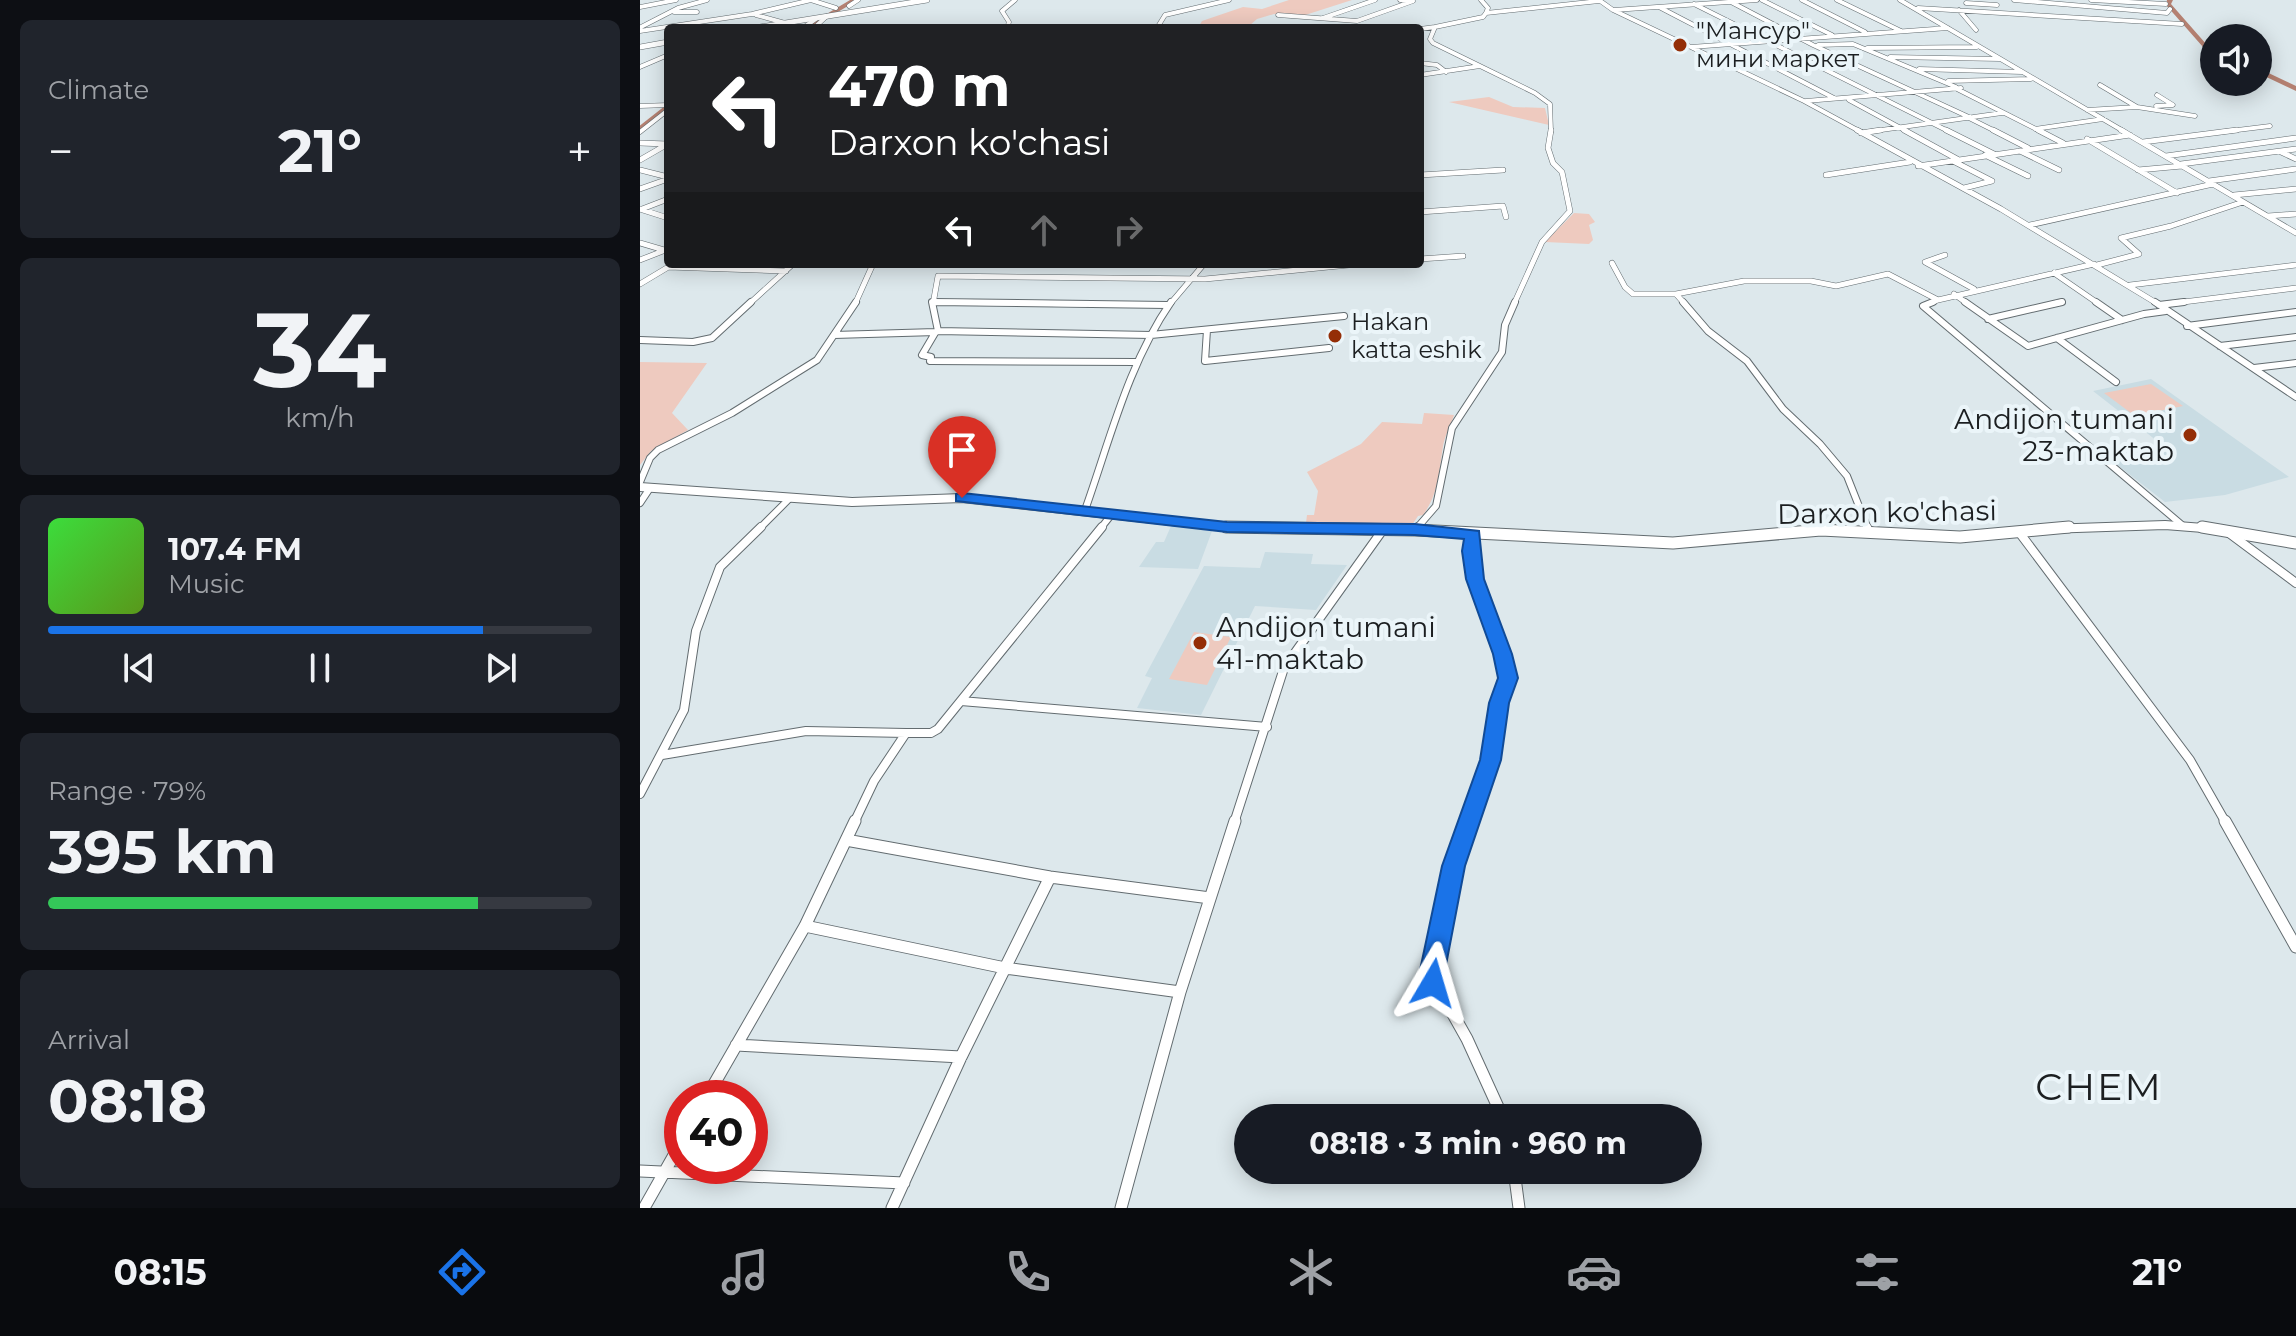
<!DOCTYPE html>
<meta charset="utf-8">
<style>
:root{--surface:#171b24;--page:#20242c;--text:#f1f3f6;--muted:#9ea1a6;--line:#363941;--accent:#1a73e8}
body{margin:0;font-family:Montserrat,sans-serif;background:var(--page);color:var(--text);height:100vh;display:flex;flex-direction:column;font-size:30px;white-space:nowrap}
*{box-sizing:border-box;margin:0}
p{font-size:26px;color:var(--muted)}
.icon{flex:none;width:44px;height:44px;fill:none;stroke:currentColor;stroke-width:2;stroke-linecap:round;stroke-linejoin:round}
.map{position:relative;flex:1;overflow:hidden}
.panel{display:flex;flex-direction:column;gap:20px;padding:20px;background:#0d0f14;width:640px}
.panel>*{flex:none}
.hud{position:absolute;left:24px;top:24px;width:760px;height:244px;border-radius:8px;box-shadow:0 4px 20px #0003;background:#202124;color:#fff;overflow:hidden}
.controls{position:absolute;left:1560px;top:24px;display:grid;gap:16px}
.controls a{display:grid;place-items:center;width:72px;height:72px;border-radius:50%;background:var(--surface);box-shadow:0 4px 20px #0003;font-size:40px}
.speed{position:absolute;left:24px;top:1080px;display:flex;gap:16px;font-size:40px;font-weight:700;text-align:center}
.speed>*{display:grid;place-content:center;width:104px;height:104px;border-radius:50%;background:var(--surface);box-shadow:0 4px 20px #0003;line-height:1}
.speed .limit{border:12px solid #d22;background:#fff;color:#111}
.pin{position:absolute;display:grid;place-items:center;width:68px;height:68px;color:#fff;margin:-82px -34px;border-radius:50% 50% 50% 0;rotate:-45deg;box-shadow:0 0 8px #0007}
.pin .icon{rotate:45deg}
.me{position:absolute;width:88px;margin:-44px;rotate:7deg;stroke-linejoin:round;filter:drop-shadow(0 0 6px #0008)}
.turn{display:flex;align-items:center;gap:28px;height:168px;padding:0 32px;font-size:36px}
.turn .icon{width:104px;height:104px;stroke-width:2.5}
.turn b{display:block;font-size:56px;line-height:68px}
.lanes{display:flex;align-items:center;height:76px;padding:0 32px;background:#0003;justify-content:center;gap:40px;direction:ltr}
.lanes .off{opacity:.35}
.big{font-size:60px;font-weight:700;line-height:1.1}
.panel .widget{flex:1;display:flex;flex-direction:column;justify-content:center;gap:12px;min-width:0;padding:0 28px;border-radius:12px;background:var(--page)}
.panel .dial{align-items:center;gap:0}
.dial b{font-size:104px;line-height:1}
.song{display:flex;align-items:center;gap:24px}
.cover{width:96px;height:96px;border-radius:12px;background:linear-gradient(135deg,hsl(120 70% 55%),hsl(90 70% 35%))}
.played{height:8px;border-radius:4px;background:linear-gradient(90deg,var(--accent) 80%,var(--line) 80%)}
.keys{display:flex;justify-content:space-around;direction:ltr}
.heat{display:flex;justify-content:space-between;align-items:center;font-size:44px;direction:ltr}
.charge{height:12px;border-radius:6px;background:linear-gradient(90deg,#34c759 79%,var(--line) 0)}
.trip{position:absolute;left:594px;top:1104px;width:468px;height:80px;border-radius:40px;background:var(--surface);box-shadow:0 4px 20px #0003;font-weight:700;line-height:80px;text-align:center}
.dock{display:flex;height:128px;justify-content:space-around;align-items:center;background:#090b0e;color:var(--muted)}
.dock .icon{width:56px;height:56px}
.dock .on{color:var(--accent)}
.dock b{font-size:36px;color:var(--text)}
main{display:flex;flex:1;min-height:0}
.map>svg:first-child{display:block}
.built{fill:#c9dce3}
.green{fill:#eecabf}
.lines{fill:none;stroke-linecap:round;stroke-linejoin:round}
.canal{stroke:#b48071;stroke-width:4}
.river{fill:#b48071;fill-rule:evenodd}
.minor-far4-casing{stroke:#636c70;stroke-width:5}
.minor-far3-casing{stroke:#636c70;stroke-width:6}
.minor-far2-casing{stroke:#636c70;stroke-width:8}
.minor-far1-casing{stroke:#636c70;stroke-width:10}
.minor-casing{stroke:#636c70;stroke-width:13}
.major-far2-casing{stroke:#636c70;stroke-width:6}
.major-far1-casing{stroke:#636c70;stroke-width:10}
.major-casing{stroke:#636c70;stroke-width:13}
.minor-far4{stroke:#fff;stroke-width:4}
.minor-far3{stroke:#fff;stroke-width:5}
.minor-far2{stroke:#fff;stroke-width:6}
.minor-far1{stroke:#fff;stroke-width:8}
.minor{stroke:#fff;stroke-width:11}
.major-far2{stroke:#fff;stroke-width:5}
.major-far1{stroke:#fff;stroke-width:8}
.major{stroke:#fff;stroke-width:11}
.route{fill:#1a73e8;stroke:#114b97;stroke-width:2}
.poi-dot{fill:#942e07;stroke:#ebf5f9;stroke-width:3}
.labels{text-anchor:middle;stroke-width:8;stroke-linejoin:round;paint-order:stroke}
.far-poi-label{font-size:24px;fill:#1c1f21;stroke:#ebf5f9;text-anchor:start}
.poi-label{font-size:28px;fill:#1c1f21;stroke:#ebf5f9;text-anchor:end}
.street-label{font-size:28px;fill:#1c1f21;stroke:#ebf5f9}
.near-quarter-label{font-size:38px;letter-spacing:2px;fill:#1c1f21;stroke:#ebf5f9}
</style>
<main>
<section class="panel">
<div class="widget"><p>Climate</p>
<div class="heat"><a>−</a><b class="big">21°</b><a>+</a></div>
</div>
<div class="widget dial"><b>34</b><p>km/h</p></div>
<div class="widget">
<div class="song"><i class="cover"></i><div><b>107.4 FM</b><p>Music</p></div></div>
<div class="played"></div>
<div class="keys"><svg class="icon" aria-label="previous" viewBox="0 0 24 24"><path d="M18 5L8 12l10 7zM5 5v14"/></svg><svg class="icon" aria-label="pause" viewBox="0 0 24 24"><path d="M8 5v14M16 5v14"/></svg><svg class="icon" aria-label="next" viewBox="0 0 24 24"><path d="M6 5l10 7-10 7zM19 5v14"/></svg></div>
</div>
<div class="widget"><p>Range · 79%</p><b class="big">395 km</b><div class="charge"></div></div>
<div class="widget"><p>Arrival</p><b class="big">08:18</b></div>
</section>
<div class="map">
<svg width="1656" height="1208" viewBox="0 0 1656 1208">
<rect width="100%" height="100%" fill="#dde8ec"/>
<path class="built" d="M1511,379L1649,477L1585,495L1525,502L1471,460L1526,448L1453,391Z
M531,526L572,531L558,569L499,567L516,542H524Z
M625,552L673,554L671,564L707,565L676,610L615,606L561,715L497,708L512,678L505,676L564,566L620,568Z"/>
<path class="green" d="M649,0H712L659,17L634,14L617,19L609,26L558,28L562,21L603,7L622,9Z
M849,97L873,107L905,108L909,125L809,102Z
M934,213L949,214L955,222L949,225L953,240L949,244L905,242Z
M0,362L67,363L32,413L48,430L11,451L0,465Z
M1511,384L1543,406L1495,416L1464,393Z
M784,413L814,415C811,425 805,435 803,446C799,472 799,493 783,515L778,516L772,525L666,523L667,515H674L678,491L667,472L721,444L742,422L782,424Z
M554,632L591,637L567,685L529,679Z"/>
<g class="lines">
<path class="canal" d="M167,28L214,0
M0,128L28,106"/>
<path class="river" d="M1527,0H1533L1531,4L1567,45L1574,47V51L1563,47L1526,5Z
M1618,68L1656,86V91L1618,73Z"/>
<defs>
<path id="minor-far4" d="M171,0L196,8
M841,0L848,8L846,13
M959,0L973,10L1164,101L1221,132
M1122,0L1192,35
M1162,0L1225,32
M1197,0L1261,31
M1260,0L1485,132
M1374,0L1527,13L1530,9
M1451,0L1526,4
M1091,2L1173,45L1331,118
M1326,3L1357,5
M1054,4L1310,132
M209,6L218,0
M0,7L36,0
M1019,7L1194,98
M1278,8L1542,24
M974,10L1117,0
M1319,10L1336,30
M34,12H57
M116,15L145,23
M638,15L717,21L773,1L760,0
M683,18L735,0
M1,27L38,8L67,0
M163,28L177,18
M174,28L187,16
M367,28L369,22L362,11L375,0
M517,28L525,15L589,0
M780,29L795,27
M0,31L112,14L171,0
M1178,45L1213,44L1316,87
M1051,47L1308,28
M1227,48L1337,47
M1250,57L1360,59
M780,63L797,65L806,72
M840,66L895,93L910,104L911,132
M0,67L28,55
M1279,69L1382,72
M780,75L840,66L793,43L790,39L795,27L843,17L846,13L959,1
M1308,81L1391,79
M1317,89L1402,132
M1209,100L1268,132
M1166,101L1321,88
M0,106L28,105
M1516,106L1533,105L1517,95
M1497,107L1555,116
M1447,110L1497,107L1460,85
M1329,118L1357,132
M1395,129L1463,119
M0,132L28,110
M1227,132L1362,113
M1581,132L1630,126"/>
<path id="minor-far3" d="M1217,130L1361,209L1518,304
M1264,130L1317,159
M1306,130L1354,154
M1353,130L1388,148
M1398,130L1423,143
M1481,130L1656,233
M1221,133L1241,130
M1447,139L1537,193
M1503,142L1597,130
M0,143L27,144
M1380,151L1419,170
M1641,152L1656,159
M1345,155L1388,176
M1526,156L1656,138
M0,160L26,145
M1313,161L1352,181L1324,188
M1541,164L1656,149
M1278,166L1490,135
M0,170L28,177
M1498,170L1542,166
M780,175L863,170
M1186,175L1270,162
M1569,181L1656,169
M0,189L28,179
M1594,195L1656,189
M0,209L28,218
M2,209L28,199
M780,212L863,206L866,217
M1628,216L1656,214
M1390,225L1573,184
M0,243L24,250
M1305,255L1285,262L1334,289
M780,259L823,256
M0,260L28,249
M972,263L985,287L993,294H1036L1045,304
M1457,265L1499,254L1481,238L1531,226L1603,202
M28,267L146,271
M1414,273L1459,304
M0,284L30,266
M1490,285L1656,265
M1036,294L1104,281H1171L1196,286L1248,274L1298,300L1454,264
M1314,294L1328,304
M293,302L446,304
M109,304L153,264
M215,304L233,264
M293,304L298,276L565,279L719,264
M530,304L564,264
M874,304L902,242L930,211L922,172L913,163L908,148L911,130
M1288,304L1298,300
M1413,304L1422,302
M1527,304L1656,288"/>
<path id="minor-far2" d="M292,302L298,331L511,335L704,316
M293,302L527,305
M1043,302L1068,331L1107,361L1143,409L1180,444L1207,476L1228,529
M1293,302L1283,306L1542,525
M1325,302L1388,346L1504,314L1526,311
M1456,302L1482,320
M1515,302L1656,397
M1519,305L1544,302
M1348,319L1422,302
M1547,326L1656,312
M567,330L565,361L689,348
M295,333L282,355L291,357L290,361L496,362
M194,335L296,332
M1417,338L1476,382
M0,340L53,342L72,338L111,302
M1580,346L1656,337
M1614,368L1656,363
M0,482L10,458L18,450L92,413L177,360L216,302
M0,503L10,488
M445,510C470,440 488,364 531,302
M119,529L149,499
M460,529L472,514
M776,529L796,506L812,428L862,352L865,325L875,302"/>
<path id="minor-far1" d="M1227,527L1228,530
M775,530L778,527
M1379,532L1550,760L1586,823
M1589,533L1656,583
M321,701L627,727
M22,755L166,731L266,733
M0,794L44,710L56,631L80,567L121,527
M214,823L234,781L266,733H291L298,729L462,527
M594,823L644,668L742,531
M828,823L850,760L859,703L868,678L863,654L835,579L831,551L833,535"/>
<path id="minor" d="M829,821L813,866L791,975L827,1039L863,1118
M1585,821L1656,947
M206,840L410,877L570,898
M165,926L365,968L540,992
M96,1045L321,1057
M66,1098L165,926L215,821
M874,1170L879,1208
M0,1171L264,1183
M4,1208L42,1141
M252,1208L321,1057L410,877
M481,1208L540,992L595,821"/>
<path id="major-far2" d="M114,28L287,0
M0,47L28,42"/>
<path id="major-far1" d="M0,487L212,502L322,498L587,527L704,529
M1407,529L1525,525L1576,529"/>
<path id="major" d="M586,527L775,530L1033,543L1181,530L1320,537L1429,527
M1562,527L1656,543"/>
</defs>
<use href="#minor-far4" class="minor-far4-casing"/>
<use href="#minor-far3" class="minor-far3-casing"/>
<use href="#minor-far2" class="minor-far2-casing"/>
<use href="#minor-far1" class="minor-far1-casing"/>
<use href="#minor" class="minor-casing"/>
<use href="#major-far2" class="major-far2-casing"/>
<use href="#major-far1" class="major-far1-casing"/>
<use href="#major" class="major-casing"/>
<use href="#minor-far4" class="minor-far4"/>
<use href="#minor-far3" class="minor-far3"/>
<use href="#minor-far2" class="minor-far2"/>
<use href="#minor-far1" class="minor-far1"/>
<use href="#minor" class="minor"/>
<use href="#major-far2" class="major-far2"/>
<use href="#major-far1" class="major-far1"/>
<use href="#major" class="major"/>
</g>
<path class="route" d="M322,493L587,522L775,524L839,531L844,579L872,654L878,678L869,703L861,760L825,866L801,991L793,994L784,991L779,975L802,866L840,760L849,703L858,678L853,654L826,579L822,551L824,539L775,535L587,532L316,501V494Z"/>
<g class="poi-dot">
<circle cx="1040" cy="45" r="8"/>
<circle cx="695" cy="336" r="8"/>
<circle cx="1550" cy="435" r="8"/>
<circle cx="560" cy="643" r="8"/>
</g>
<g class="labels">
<g class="far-poi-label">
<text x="1056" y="39">"Мансур"<tspan x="1056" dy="28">мини маркет</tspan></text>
<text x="711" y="330">Hakan<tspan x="711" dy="28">katta eshik</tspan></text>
</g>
<g class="poi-label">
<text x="1534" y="429">Andijon tumani<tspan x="1534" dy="32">23-maktab</tspan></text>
<text x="576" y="637" text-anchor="start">Andijon tumani<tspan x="576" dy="32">41-maktab</tspan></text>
</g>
<g class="street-label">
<text transform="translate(1247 512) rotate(-1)" y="10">Darxon ko'chasi</text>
</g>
<g class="near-quarter-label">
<text x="1459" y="1100">CHEM</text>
</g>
</g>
</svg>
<div class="controls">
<a><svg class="icon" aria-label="sound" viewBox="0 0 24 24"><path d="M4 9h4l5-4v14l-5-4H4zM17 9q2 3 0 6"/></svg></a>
</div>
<div class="speed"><div class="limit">40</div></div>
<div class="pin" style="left:322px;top:498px;background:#d93025"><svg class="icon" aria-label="arrive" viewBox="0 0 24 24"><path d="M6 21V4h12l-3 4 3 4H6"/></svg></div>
<svg class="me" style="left:793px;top:983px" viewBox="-20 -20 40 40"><path d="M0-17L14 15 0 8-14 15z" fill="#1a73e8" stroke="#fff" stroke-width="4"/></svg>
<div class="trip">08:18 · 3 min · 960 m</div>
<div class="hud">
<div class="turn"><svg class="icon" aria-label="left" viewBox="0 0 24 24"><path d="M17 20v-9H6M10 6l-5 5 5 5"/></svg><div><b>470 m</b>Darxon ko'chasi</div></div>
<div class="lanes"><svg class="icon" aria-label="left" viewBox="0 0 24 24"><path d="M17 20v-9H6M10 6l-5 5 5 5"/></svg><svg class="icon off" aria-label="ahead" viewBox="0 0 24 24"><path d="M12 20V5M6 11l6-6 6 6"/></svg><svg class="icon off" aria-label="right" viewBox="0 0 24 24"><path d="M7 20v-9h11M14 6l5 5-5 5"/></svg></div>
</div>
</div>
</main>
<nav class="dock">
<b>08:15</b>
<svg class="icon on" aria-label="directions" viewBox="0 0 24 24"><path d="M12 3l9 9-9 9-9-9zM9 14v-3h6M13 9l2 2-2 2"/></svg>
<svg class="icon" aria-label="music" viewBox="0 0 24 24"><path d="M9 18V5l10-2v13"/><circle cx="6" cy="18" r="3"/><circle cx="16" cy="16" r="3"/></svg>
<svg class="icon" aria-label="phone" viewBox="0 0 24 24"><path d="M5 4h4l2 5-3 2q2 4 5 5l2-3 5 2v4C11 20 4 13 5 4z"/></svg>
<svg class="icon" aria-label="climate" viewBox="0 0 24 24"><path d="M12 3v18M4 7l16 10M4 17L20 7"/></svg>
<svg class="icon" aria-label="car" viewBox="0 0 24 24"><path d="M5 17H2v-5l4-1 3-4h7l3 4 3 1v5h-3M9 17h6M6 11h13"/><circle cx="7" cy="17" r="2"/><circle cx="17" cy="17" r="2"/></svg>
<svg class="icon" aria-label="filters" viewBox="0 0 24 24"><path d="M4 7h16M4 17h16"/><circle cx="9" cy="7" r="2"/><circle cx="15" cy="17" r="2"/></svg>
<b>21°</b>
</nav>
